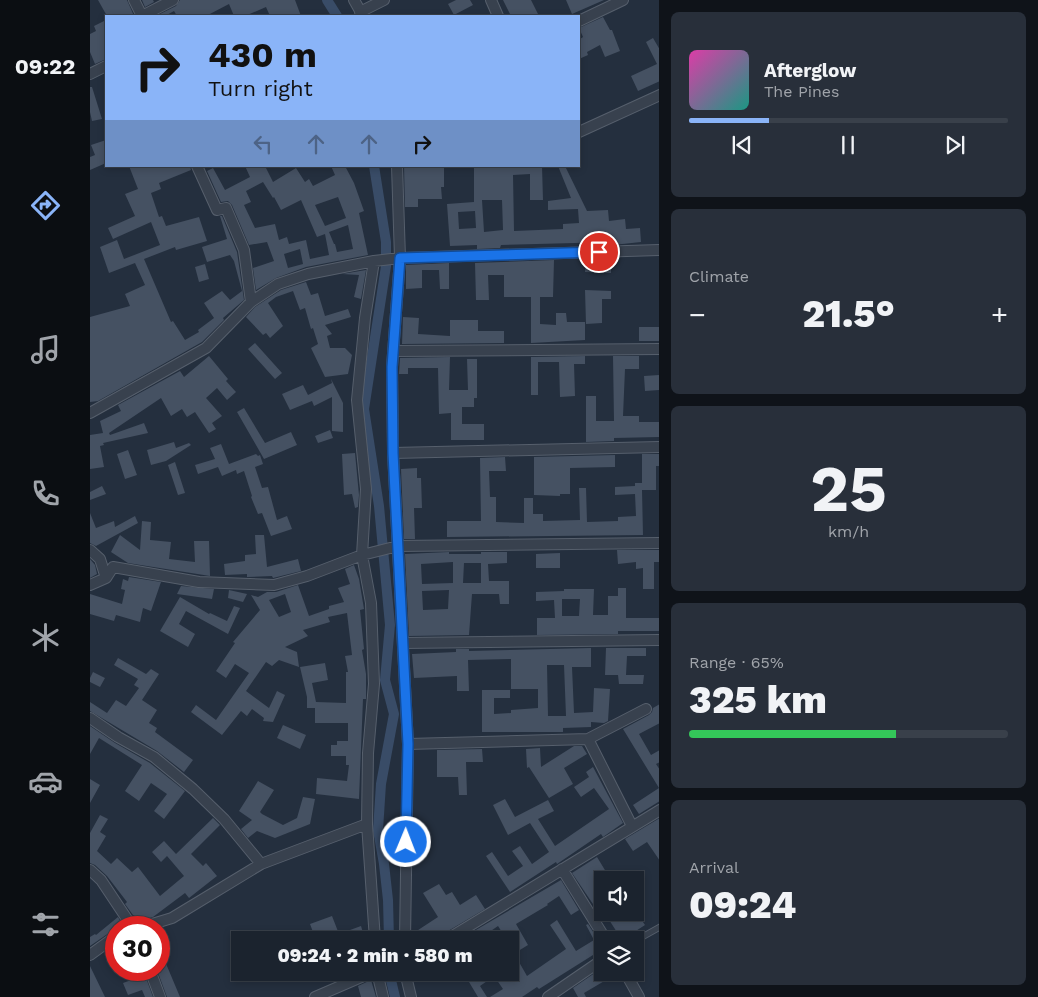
<!DOCTYPE html>
<meta charset="utf-8">
<style>
:root{--surface:#1b232e;--page:#282f3a;--text:#f1f3f6;--muted:#a0a4aa;--line:#39404a;--accent:#8ab4f8}
body{margin:0;font-family:"Work Sans",sans-serif;background:var(--page);color:var(--text);height:100vh;display:flex;flex-direction:column;font-size:19px;white-space:nowrap}
*{box-sizing:border-box;margin:0}
p{font-size:16px;color:var(--muted)}
.icon{flex:none;width:28px;height:28px;fill:none;stroke:currentColor;stroke-width:2;stroke-linecap:round;stroke-linejoin:round}
.map{position:relative;flex:1;overflow:hidden}
.details{display:flex;flex-direction:column;gap:12px;padding:12px;background:#0f1319;width:379px}
.details>*{flex:none}
.banner{position:absolute;left:15px;top:15px;width:475px;height:152px;border-radius:0px;box-shadow:0 2px 8px #0003,0 0 0 1px var(--line);background:#8ab4f8;color:#111;overflow:hidden}
.tools{position:absolute;left:504px;top:871px;display:grid;gap:10px}
.tools a{display:grid;place-items:center;width:50px;height:50px;border-radius:0px;background:var(--surface);box-shadow:0 2px 8px #0003,0 0 0 1px var(--line);font-size:25px}
.speed{position:absolute;left:15px;top:916px;display:flex;gap:10px;font-size:25px;font-weight:700;text-align:center}
.speed>*{display:grid;place-content:center;width:65px;height:65px;border-radius:50%;background:var(--surface);box-shadow:0 2px 8px #0003,0 0 0 1px var(--line);line-height:1}
.speed .limit{border:8px solid #d22;background:#fff;color:#111}
.pin{position:absolute;display:grid;place-items:center;width:42px;height:42px;color:#fff;margin:-21px;border:2px solid #fff;border-radius:50%;box-shadow:0 1px 5px #0007}
.me{position:absolute;width:55px;margin:-28px;rotate:1deg;stroke-linejoin:round;filter:drop-shadow(0 0 4px #0008)}
.turn{display:flex;align-items:center;gap:18px;height:105px;padding:0 20px;font-size:22px}
.turn .icon{width:65px;height:65px;stroke-width:2.5}
.turn b{display:block;font-size:35px;line-height:42px}
.lanes{display:flex;align-items:center;height:48px;padding:0 20px;background:#0003;justify-content:center;gap:25px;direction:ltr}
.lanes .off{opacity:.35}
.big{font-size:38px;font-weight:800;line-height:1.1}
.details .widget{flex:1;display:flex;flex-direction:column;justify-content:center;gap:8px;min-width:0;padding:0 18px;border-radius:8px;background:var(--page)}
.details .dial{align-items:center;gap:0}
.dial b{font-size:65px;line-height:1}
.song{display:flex;align-items:center;gap:15px}
.cover{width:60px;height:60px;border-radius:8px;background:linear-gradient(135deg,hsl(320 70% 55%),hsl(170 70% 35%))}
.played{height:5px;border-radius:2px;background:linear-gradient(90deg,var(--accent) 25%,var(--line) 25%)}
.keys{display:flex;justify-content:space-around;direction:ltr}
.heat{display:flex;justify-content:space-between;align-items:center;font-size:28px;direction:ltr}
.charge{height:8px;border-radius:4px;background:linear-gradient(90deg,#34c759 65%,var(--line) 0)}
.trip{position:absolute;left:141px;top:931px;width:288px;height:50px;border-radius:0px;background:var(--surface);box-shadow:0 2px 8px #0003,0 0 0 1px var(--line);font-weight:800;line-height:50px;text-align:center}
main{display:flex;flex:1;min-height:0}
.tab-bar{display:flex;flex-direction:column;width:90px;justify-content:space-around;align-items:center;background:#0b0e12;color:var(--muted)}
.tab-bar .icon{width:35px;height:35px}
.tab-bar .selected{color:var(--accent)}
.tab-bar b{font-size:22px;color:var(--text)}
.map>svg:first-child{display:block}
.lines{fill:none;stroke-linecap:round;stroke-linejoin:round}
.canal{stroke:#394c67;stroke-width:10}
.building{fill:#455162;fill-rule:evenodd}
.lane-casing{stroke:#565f6c;stroke-width:7}
.street-casing{stroke:#565f6c;stroke-width:12}
.lane{stroke:#38414e;stroke-width:5}
.street{stroke:#38414e;stroke-width:10}
.route-casing{stroke:#114b97;stroke-width:12}
.route{stroke:#1a73e8;stroke-width:9}
</style>
<main>
<nav class="tab-bar">
<b>09:22</b>
<svg class="icon selected" aria-label="directions" viewBox="0 0 24 24"><path d="M12 3l9 9-9 9-9-9zM9 14v-3h6M13 9l2 2-2 2"/></svg>
<svg class="icon" aria-label="music" viewBox="0 0 24 24"><path d="M9 18V5l10-2v13"/><circle cx="6" cy="18" r="3"/><circle cx="16" cy="16" r="3"/></svg>
<svg class="icon" aria-label="phone" viewBox="0 0 24 24"><path d="M5 4h4l2 5-3 2q2 4 5 5l2-3 5 2v4C11 20 4 13 5 4z"/></svg>
<svg class="icon" aria-label="climate" viewBox="0 0 24 24"><path d="M12 3v18M4 7l16 10M4 17L20 7"/></svg>
<svg class="icon" aria-label="car" viewBox="0 0 24 24"><path d="M5 17H2v-5l4-1 3-4h7l3 4 3 1v5h-3M9 17h6M6 11h13"/><circle cx="7" cy="17" r="2"/><circle cx="17" cy="17" r="2"/></svg>
<svg class="icon" aria-label="filters" viewBox="0 0 24 24"><path d="M4 7h16M4 17h16"/><circle cx="9" cy="7" r="2"/><circle cx="15" cy="17" r="2"/></svg>
</nav>
<div class="map">
<svg width="570" height="997" viewBox="0 0 570 997">
<rect width="100%" height="100%" fill="#242f3e"/>
<g class="lines">
<path class="canal" d="M237,0L247,16
M284,166L296,242V266L274,409L289,506L300,625L295,680L304,714L291,784L288,830L294,864L298,900L299,940
M299,972L305,997"/>
</g>
<path class="building" d="M8,0H37L44,16H17Z
M52,0H63L64,2L55,7Z
M90,0H205L211,16H180L176,7L155,16H144L139,4L116,16H87L84,11L75,16H66L86,6Z
M366,0H380L383,5L364,15L358,4Z
M413,0H441L449,16H421Z
M476,0H514L482,14Z
M513,17L520,30H522L530,51L515,57L510,45L497,52L498,55L489,59V36L490,39L493,37L489,28Z
M16,20V59L5,64L0,52V34L6,31L4,26Z
M563,38L570,50V81L548,91L541,76L567,64L556,42Z
M0,87H2L12,119L2,121L0,112Z
M16,140V163L0,170V157L5,155L1,145Z
M39,166H100L101,170L69,183L71,189L61,193L69,217L72,216L76,226L109,217L117,241L86,250L85,247L54,259L81,322L83,321L95,340L109,332L108,330L124,318L114,303L132,291L140,300L152,291L144,261L140,255L117,262L112,247L137,239L130,216H132L147,252L154,300L133,318L134,320L112,342L8,401L0,402V317L40,306L35,294L55,285L45,263L19,273L10,247L27,240L34,259L70,245L61,222L23,239L18,228L45,216L35,194L48,189Z
M155,166H175L183,182L206,168L215,182L219,179L223,186L245,175L241,166H255L264,183L274,211L269,213L278,255L216,267L186,278L166,290L163,268L184,261L177,242L159,245L142,205L138,201L131,202L117,171L123,168L135,190L160,177ZM173,182L183,198L184,197L191,210L211,200L227,237L235,234L239,255L220,259L216,240L199,244L197,237L189,240L185,224L165,228L154,205L161,202L156,191ZM248,197L256,218L235,226L225,205ZM258,225L263,249L247,252L245,244H244L239,232ZM210,249L213,264L198,268L194,254Z
M314,166H354V187H351L352,199H328V207H315Z
M384,166H452L453,200H440V174L423,175L424,231L473,229V224L489,223L488,209L458,210V201L481,198L468,166H475L497,211L518,210L519,221L535,219L536,229L550,228L551,242L523,245V242L411,245L410,248L387,249V245L360,246L357,204L384,202ZM392,200H412L413,230L394,232ZM385,211L386,228L369,229L368,212Z
M464,260L463,297H450V324L466,325V313H476L477,322H495V340L441,343V297H414V275H398L399,300H386L385,263Z
M496,260H521V273L495,272Z
M359,263V289H350L349,270H332V288L316,289V265Z
M115,264L119,279L109,282L105,267Z
M276,270L271,299L264,297L269,275L252,274Z
M216,282L221,295L228,293L235,316L258,309L261,317L235,325L242,334L237,336L240,348H255L262,355L258,374L235,377L221,348L228,344L223,328L221,329L215,308L210,310L203,291L186,297L178,303L193,326L180,338L176,333L173,335L156,317L165,307L191,290Z
M495,290L521,291V299H512V323L496,324Z
M313,317L329,318L328,334L360,336V320H388V331H414V343L312,344Z
M549,327H570V341H549Z
M165,343L192,373L185,379L158,349Z
M119,356L138,379L136,381L146,392L137,400L127,388L116,398L132,416L122,423L126,429L119,433L105,412L97,417L92,409L81,416L71,398L19,433L20,435L54,423L58,433L13,443L14,445L10,446L14,467L0,469V435L13,433L10,421L31,411L28,405L90,371L94,377Z
M495,356V364H484L485,396L470,397L469,362H448V395H441V357Z
M523,356H549V369H535L533,416H549V422H570V437L524,438V441L496,442V396H506V421H524Z
M360,357L359,390H378L377,359H387V398H384V407H372V424H394V440H361V413L349,414L348,368H318V374H309L310,358Z
M570,375V390L555,391L554,376Z
M241,379L253,403V432L242,431V397L224,406L222,401L200,410L192,394L213,385L218,395L242,383Z
M154,408L175,443L201,432L207,445L174,459L147,412Z
M240,430L243,438L228,443L225,436Z
M84,442L86,448L99,443L101,445L76,461L61,465L57,450Z
M131,444L139,464L166,454L168,456L170,455L173,464L165,467L172,488L178,487L187,520L197,516L202,529L181,536L172,513L168,514L161,497L162,496L154,471L147,474L146,470L132,476L128,467L108,474L105,465L125,459L120,448Z
M38,450L47,475L35,479L27,454Z
M265,453L269,495L268,507L265,508L262,494L254,495L252,454Z
M552,454H570V466H566V490H552L553,535L357,537V521H391L390,458L415,457L416,471H399L400,497H406V522L434,523V498H443V514H453V521L490,520L489,488H496L497,522L528,521V517L546,516L545,494L525,495V487L545,486V483H552V486Z
M525,455V467L480,468V494H470V496L444,495V457Z
M85,462L95,493L88,495L78,465Z
M327,468V478H331L332,508H324L325,539H314L311,469Z
M12,486L16,494L0,500V492Z
M0,513L6,528L24,521L25,527L45,516L48,523L6,546L0,543Z
M52,521L61,522L60,540L81,542L79,559L105,562L104,541H119L120,576L38,563L21,552L30,535L50,550Z
M165,535H174L177,567L208,559L211,571L183,578L182,576L157,577V574L135,575L134,564L155,561V555L166,554Z
M527,550H570V562H564V589H553V568L546,569V562L528,564Z
M359,552V554H391V552H417V563L398,564L399,581H419V604H410L409,594H382L379,635L319,636L315,554ZM363,562V583L332,584L331,564ZM374,563H391V583H373ZM359,590L358,609L333,610L332,591Z
M470,553V568H446V554Z
M0,559L5,565L7,574L0,578Z
M264,565L269,579L274,609L270,610L274,649L272,650L276,674V699H273L269,799L226,794L227,778L257,781L259,765H256V756H241V745H247V741H258V723H225V708H217V697L210,667L235,663L238,680L222,683L226,702L256,703V672H258L255,656L262,655L257,613L238,617L240,622L213,630L218,636L195,647L207,652L209,667L189,660L182,666L176,662L156,691L179,708L187,691L195,695L183,722L173,721L174,718L162,709L157,716L151,711L132,735L101,712L106,705L126,720L159,673L145,664L136,678L126,671L145,643L143,642L170,610L161,595L168,597L177,592H186L208,585L219,616L239,609V606L254,602L248,588L260,584L255,569ZM195,594L201,612L189,617L179,600Z
M39,577L71,582L61,611L53,608L50,622L26,615L24,621L0,614V594L32,604L35,590L31,589L33,579L38,581Z
M91,586L124,589L122,599L87,594Z
M528,588H536V618H570V631H528V634L447,635V618H465L464,600L446,601V592L474,591V589H504L503,615H518V596H528ZM472,599H490L489,616H472Z
M139,590L157,594L153,602L138,598Z
M90,597L119,614L120,613L137,621L144,606L150,608L138,634L96,611L89,624L105,634L98,647L70,631Z
M501,648V667H482L484,713L503,712L504,688L520,689L518,721L514,723L501,722V727L473,728V732H392V690H420V698H404V714L421,713V710L448,708V689H421V659L378,660L379,691H367V676L324,678L322,654L366,652V649H379V651ZM457,665H474L476,716H458Z
M516,648H556V656H537L536,675H554L553,684H529L528,675H515Z
M28,658L56,674L61,669L69,674L52,700L67,710L59,723L67,728L65,732L103,760L94,772L67,751L0,711V702L17,713L26,700L36,706L49,688L44,685L48,679L24,665Z
M3,672L15,678L10,687L0,682V678Z
M570,704V723L549,734L561,755L570,750V762L566,764L570,770V801L549,814L543,805L569,788L533,729L559,715L562,712L563,708Z
M193,725L216,735L210,749L187,738Z
M0,726L25,743L60,763L95,791L74,819L64,811L77,794L61,783L49,801L35,791L52,765L9,738L0,754Z
M484,746H492L497,754L474,768L483,784L459,798L439,767L437,768L436,749L450,748L451,767Z
M392,749L393,762H376L377,795H369L368,777H347V750Z
M503,767L533,823L513,837L511,834L467,864L466,862L420,892L396,856L402,852L418,876L433,866L422,851L430,846L442,864L459,852L440,823L418,835L403,805L415,799L425,817L458,800L464,811L448,819L465,846L519,809L504,788L491,797L484,787L499,777L496,772Z
M0,779L10,785L0,803Z
M168,781L184,790L170,812L172,814L193,825L207,818L213,797L225,799L220,824L185,838L167,831L158,838L151,829L162,820L149,811Z
M10,815L18,819L10,832L16,836L7,851L21,864L27,858L42,872L48,867L70,896L94,876L77,856L71,862L62,852L74,841L86,854L123,818L130,825L101,854L113,866L116,863L127,876L99,898L95,893L63,917L49,921L44,915H43L35,904L37,902L17,876L5,865L0,863V833Z
M570,818V861L557,842L543,851L535,839Z
M507,857L521,880H512V902L505,907L482,873Z
M471,880L489,910L481,915L469,896L457,904L458,905L426,924L438,945L425,953L420,945V940H417L408,926L392,937L395,940H383L379,934Z
M349,884L356,895L362,892L370,905L386,895L395,909L343,940H326L322,934L348,917L333,893Z
M514,912H526L532,921L546,912L555,925L532,940Z
M242,916L249,934L271,926L274,936L263,940H226L220,924Z
M28,917L32,924L0,946V937L5,934L6,935Z
M467,920L486,951L504,940L496,925L498,924L512,946V953L511,950L449,989L447,987L432,997H400L413,989L404,976L411,972H420V968L429,962L437,976L476,949L460,925Z
M69,947L90,997H77L67,970H69Z
M0,966L15,997H0Z
M512,968V972L528,973L494,993L496,997H488L483,988Z
M394,972H410L390,986L397,997H388L379,982Z
M55,975L63,997H55L52,990L38,995L33,983Z
M281,980L286,997H271L268,986Z"/>
<g class="lines">
<defs>
<path id="lane" d="M545,941L570,927"/>
<path id="street" d="M44,0L52,16
M264,0L273,16
M401,0L408,16
M270,12L294,0
M52,16L83,0
M489,21L533,0
M0,74L16,66
M489,132L570,95
M107,166L127,210L136,208L154,250L161,302
M307,166L310,258L302,367L303,453L318,744L315,940
M284,261L275,318L267,400L276,489L272,555L281,603L284,684L278,753L277,824L285,940
M304,351L570,349
M0,413L116,348L161,302L188,284L218,274L284,261L310,258L570,250
M303,453L570,447
M0,550L10,559L16,578
M0,585L16,578L23,567L109,582L184,585L217,576L272,555L308,546L570,543
M313,643L570,640
M0,718L28,737L64,757L103,789L134,819L171,864
M498,739L542,826
M318,744L498,739L556,709
M472,869L516,940
M0,870L11,880L43,928
M49,928L82,918L171,864L277,824
M356,940L570,810
M0,955L26,936
M60,970L70,997
M287,972L293,997
M315,972L321,997
M535,972L549,997
M225,997L283,972
M458,997L512,960"/>
</defs>
<use href="#lane" class="lane-casing"/>
<use href="#street" class="street-casing"/>
<use href="#lane" class="lane"/>
<use href="#street" class="street"/>
</g>
<g class="lines">
<defs>
<path id="route" d="M316,842L318,744L303,453L302,367L310,258L509,252"/>
</defs>
<use href="#route" class="route-casing"/>
<use href="#route" class="route"/>
</g>
</svg>
<div class="tools">
<a><svg class="icon" aria-label="sound" viewBox="0 0 24 24"><path d="M4 9h4l5-4v14l-5-4H4zM17 9q2 3 0 6"/></svg></a>
<a><svg class="icon" aria-label="layers" viewBox="0 0 24 24"><path d="M12 4l9 5-9 5-9-5zM3 14l9 5 9-5"/></svg></a>
</div>
<div class="speed"><div class="limit">30</div></div>
<div class="pin" style="left:509px;top:252px;background:#d93025"><svg class="icon" aria-label="arrive" viewBox="0 0 24 24"><path d="M6 21V4h12l-3 4 3 4H6"/></svg></div>
<svg class="me" style="left:316px;top:842px" viewBox="-20 -20 40 40"><circle r="17" fill="#1a73e8" stroke="#fff" stroke-width="3"/><path d="M0-11L8 9 0 5-8 9z" fill="#fff"/></svg>
<div class="trip">09:24 · 2 min · 580 m</div>
<div class="banner">
<div class="turn"><svg class="icon" aria-label="right" viewBox="0 0 24 24"><path d="M7 20v-9h11M14 6l5 5-5 5"/></svg><div><b>430 m</b>Turn right</div></div>
<div class="lanes"><svg class="icon off" aria-label="left" viewBox="0 0 24 24"><path d="M17 20v-9H6M10 6l-5 5 5 5"/></svg><svg class="icon off" aria-label="ahead" viewBox="0 0 24 24"><path d="M12 20V5M6 11l6-6 6 6"/></svg><svg class="icon off" aria-label="ahead" viewBox="0 0 24 24"><path d="M12 20V5M6 11l6-6 6 6"/></svg><svg class="icon" aria-label="right" viewBox="0 0 24 24"><path d="M7 20v-9h11M14 6l5 5-5 5"/></svg></div>
</div>
</div>
<section class="details">
<div class="widget">
<div class="song"><i class="cover"></i><div><b>Afterglow</b><p>The Pines</p></div></div>
<div class="played"></div>
<div class="keys"><svg class="icon" aria-label="previous" viewBox="0 0 24 24"><path d="M18 5L8 12l10 7zM5 5v14"/></svg><svg class="icon" aria-label="pause" viewBox="0 0 24 24"><path d="M8 5v14M16 5v14"/></svg><svg class="icon" aria-label="next" viewBox="0 0 24 24"><path d="M6 5l10 7-10 7zM19 5v14"/></svg></div>
</div>
<div class="widget"><p>Climate</p>
<div class="heat"><a>−</a><b class="big">21.5°</b><a>+</a></div>
</div>
<div class="widget dial"><b>25</b><p>km/h</p></div>
<div class="widget"><p>Range · 65%</p><b class="big">325 km</b><div class="charge"></div></div>
<div class="widget"><p>Arrival</p><b class="big">09:24</b></div>
</section>
</main>
